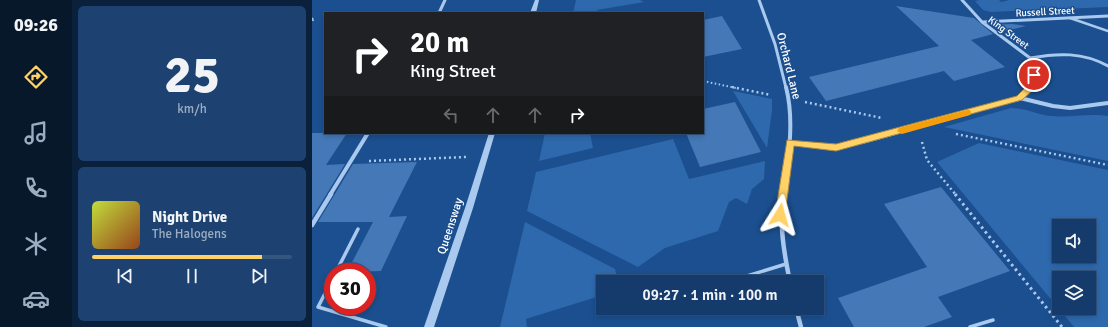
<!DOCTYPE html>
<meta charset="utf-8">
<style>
:root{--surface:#143b6b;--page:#1d4271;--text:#f1f3f6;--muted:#9dadc1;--line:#33557e;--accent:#ffd166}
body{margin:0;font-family:Signika,sans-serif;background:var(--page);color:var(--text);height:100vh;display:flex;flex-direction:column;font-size:15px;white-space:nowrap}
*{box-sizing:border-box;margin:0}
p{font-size:13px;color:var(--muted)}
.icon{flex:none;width:22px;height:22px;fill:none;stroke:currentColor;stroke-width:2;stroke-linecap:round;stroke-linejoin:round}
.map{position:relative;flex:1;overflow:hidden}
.sheet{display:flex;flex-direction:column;gap:6px;padding:6px;background:#0b203b;width:240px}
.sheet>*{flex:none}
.hud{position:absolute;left:12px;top:12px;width:380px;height:122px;border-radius:0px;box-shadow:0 2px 6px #0003,0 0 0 1px var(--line);background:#202124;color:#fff;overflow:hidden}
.tools{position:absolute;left:740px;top:219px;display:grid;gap:8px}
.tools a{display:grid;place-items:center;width:44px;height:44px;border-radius:0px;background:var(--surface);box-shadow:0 2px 6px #0003,0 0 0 1px var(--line);font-size:20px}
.speed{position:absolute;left:12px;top:263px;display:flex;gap:8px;font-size:20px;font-weight:700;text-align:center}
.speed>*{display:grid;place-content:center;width:52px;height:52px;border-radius:50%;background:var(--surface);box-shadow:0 2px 6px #0003,0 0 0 1px var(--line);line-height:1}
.speed .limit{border:6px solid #d22;background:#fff;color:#111}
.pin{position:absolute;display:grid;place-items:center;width:34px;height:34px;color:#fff;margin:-17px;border:2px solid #fff;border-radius:50%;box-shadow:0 1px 4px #0007}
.me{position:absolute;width:44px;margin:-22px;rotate:8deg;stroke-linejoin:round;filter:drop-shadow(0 0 3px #0008)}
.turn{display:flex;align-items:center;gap:14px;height:84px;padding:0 20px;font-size:18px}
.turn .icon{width:52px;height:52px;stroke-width:2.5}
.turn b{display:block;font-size:28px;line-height:34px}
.lanes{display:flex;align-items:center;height:38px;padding:0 20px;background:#0003;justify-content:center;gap:20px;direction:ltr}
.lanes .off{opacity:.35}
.sheet .card{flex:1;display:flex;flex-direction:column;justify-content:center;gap:6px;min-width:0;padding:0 14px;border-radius:6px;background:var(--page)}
.sheet .dial{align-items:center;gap:0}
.dial b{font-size:52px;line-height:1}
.song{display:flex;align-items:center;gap:12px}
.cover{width:48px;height:48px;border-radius:6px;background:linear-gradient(135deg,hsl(70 70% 55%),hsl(20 70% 35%))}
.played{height:4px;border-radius:2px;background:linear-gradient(90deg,var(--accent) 85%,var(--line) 85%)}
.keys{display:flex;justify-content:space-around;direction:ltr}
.trip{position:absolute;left:284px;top:275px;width:228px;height:40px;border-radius:0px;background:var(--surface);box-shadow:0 2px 6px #0003,0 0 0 1px var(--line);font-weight:600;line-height:40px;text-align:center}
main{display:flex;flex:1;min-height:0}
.menu{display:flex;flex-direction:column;width:72px;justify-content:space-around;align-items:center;background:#08182b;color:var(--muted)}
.menu .icon{width:28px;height:28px}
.menu .active{color:var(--accent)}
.menu b{font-size:18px;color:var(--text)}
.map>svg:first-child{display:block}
.green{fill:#2e69ad;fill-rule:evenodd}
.building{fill:#4478b7}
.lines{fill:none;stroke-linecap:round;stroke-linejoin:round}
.path-far2{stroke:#a9c9ee;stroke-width:2;stroke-dasharray:1.5 2.5;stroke-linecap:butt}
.path-far1{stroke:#a9c9ee;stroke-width:2.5;stroke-dasharray:2 3;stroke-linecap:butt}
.path{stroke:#a9c9ee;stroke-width:3;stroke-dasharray:2.5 3.5;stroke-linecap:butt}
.service-far1{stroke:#a9c9ee;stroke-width:2.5}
.service{stroke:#a9c9ee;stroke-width:3.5}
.minor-far2{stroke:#a9c9ee;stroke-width:3}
.minor-far1{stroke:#a9c9ee;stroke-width:4}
.minor{stroke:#a9c9ee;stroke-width:4.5}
.tertiary{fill:#a9c9ee;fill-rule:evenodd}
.route{fill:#ffd166;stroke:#a68842}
.slow{fill:#f59e0b}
.labels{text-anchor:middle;stroke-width:3;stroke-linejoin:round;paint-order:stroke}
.far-street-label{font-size:10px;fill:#fff;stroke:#1b4f8f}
.street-label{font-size:12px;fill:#fff;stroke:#1b4f8f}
</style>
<main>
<nav class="menu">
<b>09:26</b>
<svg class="icon active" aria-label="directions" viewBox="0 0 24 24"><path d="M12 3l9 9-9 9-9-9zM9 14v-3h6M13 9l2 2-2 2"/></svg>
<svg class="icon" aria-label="music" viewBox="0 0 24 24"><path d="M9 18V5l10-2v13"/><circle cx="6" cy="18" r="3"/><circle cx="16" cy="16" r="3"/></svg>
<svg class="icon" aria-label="phone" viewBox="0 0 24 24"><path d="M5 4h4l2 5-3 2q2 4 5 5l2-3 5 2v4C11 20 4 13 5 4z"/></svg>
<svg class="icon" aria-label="climate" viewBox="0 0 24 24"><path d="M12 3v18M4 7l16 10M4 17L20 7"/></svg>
<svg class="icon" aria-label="car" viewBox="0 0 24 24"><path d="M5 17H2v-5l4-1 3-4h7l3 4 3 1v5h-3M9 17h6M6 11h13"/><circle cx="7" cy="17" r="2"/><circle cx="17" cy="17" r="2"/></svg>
</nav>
<section class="sheet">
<div class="card dial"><b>25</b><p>km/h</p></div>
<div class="card">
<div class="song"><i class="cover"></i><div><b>Night Drive</b><p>The Halogens</p></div></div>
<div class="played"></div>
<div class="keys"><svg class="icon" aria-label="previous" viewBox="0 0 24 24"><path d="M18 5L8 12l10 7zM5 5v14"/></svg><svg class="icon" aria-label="pause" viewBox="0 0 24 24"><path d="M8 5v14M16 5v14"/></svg><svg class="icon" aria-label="next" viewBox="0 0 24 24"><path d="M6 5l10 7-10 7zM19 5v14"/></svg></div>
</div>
</section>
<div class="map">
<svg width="796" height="327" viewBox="0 0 796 327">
<rect width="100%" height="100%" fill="#1b4f8f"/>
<path class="green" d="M264,0H328L332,2L285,10L286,13H261Z
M668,0H687L689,2L697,0H796V7L679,12L671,10L663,1Z
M421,91L460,99V110L455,148Z
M699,108C714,108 726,115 739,116C759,118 775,113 796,116V161L632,127Z
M233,133H278L281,148L227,161Z
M361,139L377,179L453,161L452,179L440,189L435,204L424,198L417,202L406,231L353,248L326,267L215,211L224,172Z
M667,143L796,170V327H762L625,162ZM747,226H777V256H747ZM747,278H777V308H747Z
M213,222L303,269L306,282H291V295L214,319L215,327H188Z"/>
<path class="building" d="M584,6L662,18L681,34L659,40L693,67L642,81L632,71L514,101L497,77L627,46Z
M410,16L430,49L391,57V20Z
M700,24L714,26L689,32L679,25Z
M423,102L449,152L388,167L374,133H391V109Z
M0,133H35L14,165L33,164L0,218Z
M105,162L77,217L95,216L69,271L35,272L61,222H6L41,164Z
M629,187L698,271L626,297L640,317L612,327H542L526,298L615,267L572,204Z"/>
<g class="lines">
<path class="path-far2" d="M0,19L2,18L0,22
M391,81L424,88"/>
<path class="path-far1" d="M420,87L459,95
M493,102L570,118
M644,134L796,165
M610,142L615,160L644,195
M57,161L154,157"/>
<path class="path" d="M643,194L750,327"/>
<path class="service-far1" d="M758,18L796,31"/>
<path class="service" d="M24,272L46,229
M21,278L6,307L74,327
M415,282L474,264
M658,327L681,320"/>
<path class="minor-far2" d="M447,0L463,44L474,88
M650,0L670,22L718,58L721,76L717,88
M127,13L133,0
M671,22L796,16
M718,58C746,53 771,52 796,66"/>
<path class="minor-far1" d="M708,98L741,106L758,108L796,103
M478,143L524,147L554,141L708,98L718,87
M18,195L56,133
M471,195C476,160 483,122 474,87"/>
<path class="minor" d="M471,194C467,224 472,253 478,282
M0,225L19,194
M484,308L489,327"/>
<path class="tertiary" d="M223,0H227L224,13H218Z
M177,133H183L161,208L122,327H112L153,208Z"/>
</g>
<path class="route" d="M722,73L726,75L722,89L710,100L524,151L482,146L473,215L472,218L468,219L465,218L463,215L475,140L524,144L705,96L715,86L718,75Z"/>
<path class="slow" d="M655,110H658L659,113L658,115L590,134L585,131L587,128Z"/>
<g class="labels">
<g class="far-street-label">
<text transform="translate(733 11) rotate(-3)" y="4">Russell Street</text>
<text transform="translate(697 32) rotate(36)" y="4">King Street</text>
</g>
<g class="street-label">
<text transform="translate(477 66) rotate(76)" y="4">Orchard Lane</text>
<text transform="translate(138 226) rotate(-72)" y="4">Queensway</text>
</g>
</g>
</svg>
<div class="tools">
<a><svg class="icon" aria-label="sound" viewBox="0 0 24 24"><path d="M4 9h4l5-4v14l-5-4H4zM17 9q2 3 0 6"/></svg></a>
<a><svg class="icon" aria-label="layers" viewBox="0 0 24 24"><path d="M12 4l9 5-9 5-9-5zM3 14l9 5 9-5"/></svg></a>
</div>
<div class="speed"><div class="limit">30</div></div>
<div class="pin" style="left:722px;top:75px;background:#d93025"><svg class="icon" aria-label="arrive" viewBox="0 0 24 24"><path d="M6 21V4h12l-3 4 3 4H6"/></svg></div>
<svg class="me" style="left:468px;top:215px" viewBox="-20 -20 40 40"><path d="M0-17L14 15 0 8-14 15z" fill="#ffd166" stroke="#fff" stroke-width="4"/></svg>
<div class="trip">09:27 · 1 min · 100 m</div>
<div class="hud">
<div class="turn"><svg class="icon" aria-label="right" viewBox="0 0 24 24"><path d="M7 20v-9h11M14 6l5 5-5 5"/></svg><div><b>20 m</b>King Street</div></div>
<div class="lanes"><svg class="icon off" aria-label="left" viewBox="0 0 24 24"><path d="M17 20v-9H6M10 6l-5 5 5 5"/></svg><svg class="icon off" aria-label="ahead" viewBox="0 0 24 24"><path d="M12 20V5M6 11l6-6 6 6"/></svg><svg class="icon off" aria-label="ahead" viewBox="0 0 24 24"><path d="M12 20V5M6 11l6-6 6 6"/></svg><svg class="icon" aria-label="right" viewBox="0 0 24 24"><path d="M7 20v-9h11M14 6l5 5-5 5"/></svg></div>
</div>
</div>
</main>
